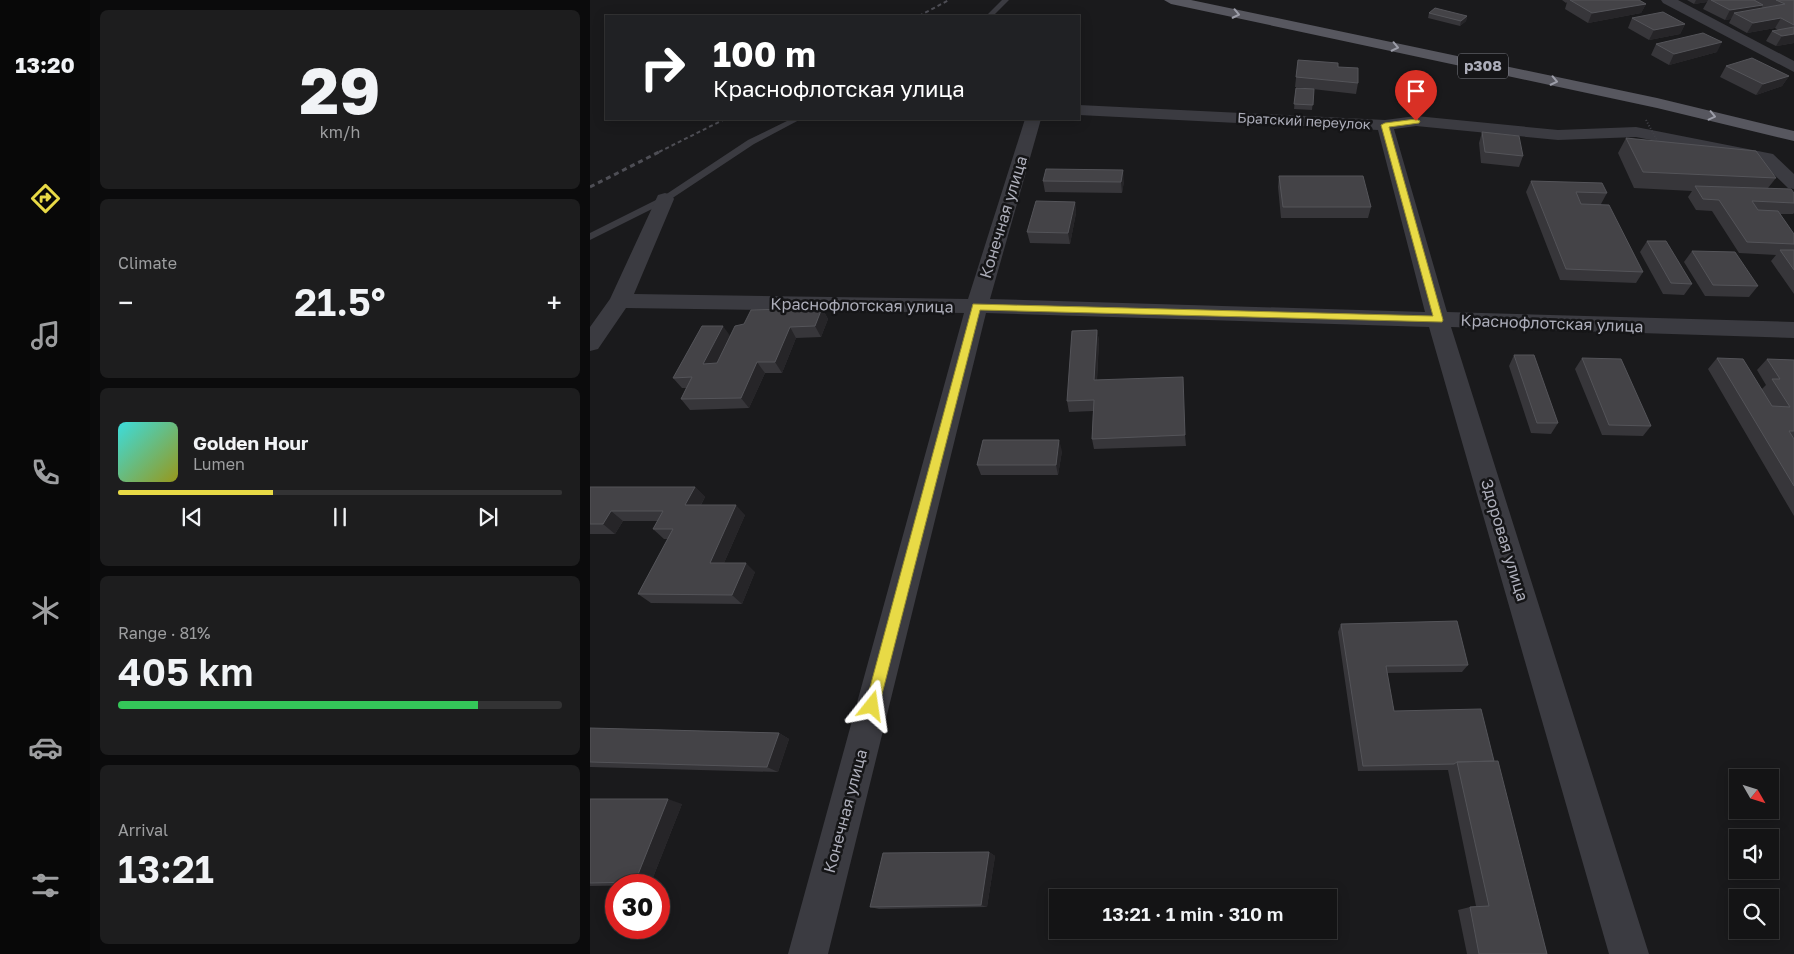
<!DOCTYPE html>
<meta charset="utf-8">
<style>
:root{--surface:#141415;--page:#1d1d1e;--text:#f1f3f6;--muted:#9d9ea0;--line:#333334;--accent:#e8da46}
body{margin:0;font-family:"Golos Text",sans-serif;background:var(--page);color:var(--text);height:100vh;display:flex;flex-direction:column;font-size:19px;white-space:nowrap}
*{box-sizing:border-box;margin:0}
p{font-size:16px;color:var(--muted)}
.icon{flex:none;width:28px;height:28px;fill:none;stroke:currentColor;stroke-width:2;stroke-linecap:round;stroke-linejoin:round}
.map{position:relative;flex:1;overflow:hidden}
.side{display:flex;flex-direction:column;gap:10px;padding:10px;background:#0b0b0c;width:500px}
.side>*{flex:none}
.top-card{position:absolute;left:15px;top:15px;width:475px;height:105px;border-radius:0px;box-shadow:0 2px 12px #0003,0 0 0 1px var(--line);background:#202124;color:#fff;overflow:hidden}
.needle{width:32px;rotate:129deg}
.tools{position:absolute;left:1139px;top:769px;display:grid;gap:10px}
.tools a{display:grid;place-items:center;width:50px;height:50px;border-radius:0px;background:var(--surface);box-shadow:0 2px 12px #0003,0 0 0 1px var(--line);font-size:25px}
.speed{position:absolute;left:15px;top:874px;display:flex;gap:10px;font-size:25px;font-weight:700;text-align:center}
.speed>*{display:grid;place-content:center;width:65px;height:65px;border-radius:50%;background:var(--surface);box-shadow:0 2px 12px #0003,0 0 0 1px var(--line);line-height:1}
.speed .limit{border:8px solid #d22;background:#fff;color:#111}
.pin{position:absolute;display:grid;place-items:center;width:42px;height:42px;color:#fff;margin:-51px -21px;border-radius:50% 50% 50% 0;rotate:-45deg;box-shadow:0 0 5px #0007}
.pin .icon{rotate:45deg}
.me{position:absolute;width:55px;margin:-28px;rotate:15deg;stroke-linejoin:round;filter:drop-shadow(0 0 4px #0008)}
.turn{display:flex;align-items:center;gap:18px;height:105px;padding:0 25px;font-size:22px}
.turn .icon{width:65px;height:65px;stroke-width:2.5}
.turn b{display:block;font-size:35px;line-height:42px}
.big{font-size:38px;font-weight:600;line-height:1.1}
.side .widget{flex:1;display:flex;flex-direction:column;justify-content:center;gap:8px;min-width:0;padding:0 18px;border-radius:8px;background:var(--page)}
.side .dial{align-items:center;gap:0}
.dial b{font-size:65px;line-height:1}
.song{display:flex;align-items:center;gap:15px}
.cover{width:60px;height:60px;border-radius:8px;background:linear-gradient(135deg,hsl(180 70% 55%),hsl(60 70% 35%))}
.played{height:5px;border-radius:2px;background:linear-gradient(90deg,var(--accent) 35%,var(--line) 35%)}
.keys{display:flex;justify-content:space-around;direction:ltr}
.heat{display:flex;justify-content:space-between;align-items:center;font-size:28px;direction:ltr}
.charge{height:8px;border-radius:4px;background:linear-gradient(90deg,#34c759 81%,var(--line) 0)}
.trip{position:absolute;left:459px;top:889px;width:288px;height:50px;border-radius:0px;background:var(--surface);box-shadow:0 2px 12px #0003,0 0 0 1px var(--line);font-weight:600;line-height:50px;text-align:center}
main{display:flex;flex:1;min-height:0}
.dock{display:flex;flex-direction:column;width:90px;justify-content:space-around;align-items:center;background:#080808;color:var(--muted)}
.dock .icon{width:35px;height:35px}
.dock .on{color:var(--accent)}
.dock b{font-size:22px;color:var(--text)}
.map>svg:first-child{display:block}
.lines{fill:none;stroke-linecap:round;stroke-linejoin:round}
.lane{fill:#3b3b41;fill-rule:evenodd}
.street{fill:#3b3b41;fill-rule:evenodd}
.primary{fill:#57575f;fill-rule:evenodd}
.rail-far1{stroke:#4e4e55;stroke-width:2;stroke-dasharray:4 3;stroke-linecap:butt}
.rail{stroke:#4e4e55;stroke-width:3;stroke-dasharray:5 4;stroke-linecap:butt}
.path-bridge{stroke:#414147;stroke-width:2;stroke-dasharray:1 2;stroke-linecap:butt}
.wall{fill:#37363a}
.shaded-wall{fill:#262528}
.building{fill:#444347;stroke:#545459}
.oneway{stroke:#9c9da8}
.route{fill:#e8da46;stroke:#978e2e}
.labels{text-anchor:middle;stroke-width:5;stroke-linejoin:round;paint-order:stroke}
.far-street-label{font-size:14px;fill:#adaeba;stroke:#151517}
.shield{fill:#151517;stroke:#7f8089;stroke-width:1}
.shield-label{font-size:15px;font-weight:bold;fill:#adaeba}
.street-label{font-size:16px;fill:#adaeba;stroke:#151517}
</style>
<main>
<nav class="dock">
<b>13:20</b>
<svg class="icon on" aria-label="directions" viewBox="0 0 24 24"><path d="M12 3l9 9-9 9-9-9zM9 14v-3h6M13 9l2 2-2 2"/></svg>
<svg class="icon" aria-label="music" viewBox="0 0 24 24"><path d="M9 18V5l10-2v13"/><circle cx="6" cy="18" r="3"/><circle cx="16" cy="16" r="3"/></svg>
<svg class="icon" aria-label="phone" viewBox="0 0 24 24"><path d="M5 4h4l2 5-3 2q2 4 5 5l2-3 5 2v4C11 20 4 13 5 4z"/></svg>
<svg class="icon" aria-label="climate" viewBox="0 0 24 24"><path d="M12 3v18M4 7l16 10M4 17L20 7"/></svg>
<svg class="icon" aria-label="car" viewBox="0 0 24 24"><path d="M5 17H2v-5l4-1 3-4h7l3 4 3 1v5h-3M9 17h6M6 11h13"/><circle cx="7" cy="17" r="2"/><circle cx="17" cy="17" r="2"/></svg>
<svg class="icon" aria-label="filters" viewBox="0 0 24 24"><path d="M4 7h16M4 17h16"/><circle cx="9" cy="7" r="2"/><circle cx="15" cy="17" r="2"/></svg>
</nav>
<section class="side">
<div class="widget dial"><b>29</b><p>km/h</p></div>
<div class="widget"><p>Climate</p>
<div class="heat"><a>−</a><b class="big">21.5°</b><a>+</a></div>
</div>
<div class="widget">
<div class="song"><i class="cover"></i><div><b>Golden Hour</b><p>Lumen</p></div></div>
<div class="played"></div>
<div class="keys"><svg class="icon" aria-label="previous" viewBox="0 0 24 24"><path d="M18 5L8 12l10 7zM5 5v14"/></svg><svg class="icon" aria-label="pause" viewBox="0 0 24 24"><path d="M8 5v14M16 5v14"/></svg><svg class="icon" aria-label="next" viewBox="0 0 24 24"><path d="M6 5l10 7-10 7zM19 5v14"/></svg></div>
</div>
<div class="widget"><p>Range · 81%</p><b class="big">405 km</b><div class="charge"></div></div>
<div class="widget"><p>Arrival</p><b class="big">13:21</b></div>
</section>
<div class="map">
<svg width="1204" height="954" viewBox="0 0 1204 954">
<rect width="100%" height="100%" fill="#1a1a1c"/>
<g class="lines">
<path class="lane" d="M412,0H419L403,16H396Z
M201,119H211L164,144L78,201L0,240V233L72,197L158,140Z"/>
<path class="street" d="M1071,0H1088L1204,61V72L1073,3Z
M489,105L795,120L826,116L968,130L1046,127L1183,154L1204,174V189L1198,188L1171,162L1046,137L968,140L826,126L804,129L857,312L1204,322V338L861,327L1059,954H1019L839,327L396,313L238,954H198L374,313L36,308L8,349L0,351V327L20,299L68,195L75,193L82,195L84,199L44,294L378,299L435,119H451L400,299L835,312L788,130L489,115Z"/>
<path class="primary" d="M574,0H601L1067,98L1204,131V141L1067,108L581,4Z"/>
<path class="rail-far1" d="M329,16L359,0
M69,152L135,119"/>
<path class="rail" d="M0,187L71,151"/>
<path class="path-bridge" d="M1056,120L1069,144"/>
</g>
<path class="wall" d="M972,0H1049L1056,4L1051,13L998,23L975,9L977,2L976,3Z
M1097,0H1204V43L1186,46L1176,41L1182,31L1188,30L1185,28L1157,33L1139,23L1141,19L1135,20L1113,9L1117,2L1104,4Z
M839,13L877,16L876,21L870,26L838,18Z
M1042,18L1095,24L1090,34L1059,40L1038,28Z
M1066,44L1127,52L1079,65L1061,55Z
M708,60L748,67L768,83L766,94L705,87Z
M1136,66L1199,76L1192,86L1166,95L1130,77Z
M706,88L724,89L722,110L704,109Z
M892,132L933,156L929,167L891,163L889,143Z
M1036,138L1186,178L1178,188L1204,193V213L1203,214H1190L1204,234V294L1181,261L1186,255L1149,253L1122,211L1106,210L1098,197L1102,191L1044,188L1028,153Z
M689,176L781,207L778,218H691L688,187Z
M453,181H534L532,193L455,192Z
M941,181L1017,193L1011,204L1053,272L1046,283L970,280L936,192Z
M485,202L486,213L480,244L440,243L437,232Z
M1057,241L1102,284L1094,295L1073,294L1050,252Z
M1102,251L1168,286L1159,297L1115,296L1094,262Z
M232,308L238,319L231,337L206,338L192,373H175L159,408L100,410L91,399L96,388H92L83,378L140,336Z
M507,330L509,341L507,380L595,435L596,446L504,449L502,439L503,411L479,412L477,401Z
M924,355L968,423L961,434L941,433L919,366Z
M992,358L1061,426L1053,436L1012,435L985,369Z
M1127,358L1172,389L1176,385L1167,370L1177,359L1204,360V516L1118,369Z
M472,451L468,475H391L387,465Z
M0,487H105L115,497L111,505L155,515L134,563L165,572L152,604L61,603L48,594L78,539H74L63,529L68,521H33L25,534H0Z
M751,624L878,665L872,672L797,673L804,711L904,761L957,954H877L868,910L880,907L886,906L858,770L768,771L748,632Z
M0,728L189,733L199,739L188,772L0,767Z
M0,799L92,804L60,885L0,886Z
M399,852L405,856L397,907L289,909L280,907Z"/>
<path class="shaded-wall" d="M1106,0H1118L1117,2L1104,4Z
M1056,4L1051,13L998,23L1002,13Z
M1173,5L1168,14L1144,13L1141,19L1135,20L1140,10Z
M877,16L876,21L870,26L871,21Z
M1191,18L1185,28L1157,33L1163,23Z
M1095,24L1090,34L1059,40L1064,30Z
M1204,34V43L1186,46L1192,36Z
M1132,42L1127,52L1079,65L1084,54Z
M1199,76L1192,86L1166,95L1173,84Z
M533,170L534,181L532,193L531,182Z
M485,202L486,213L480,244L478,233Z
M232,308L238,319L231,337L225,326Z
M133,326L141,337L121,374L113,364Z
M200,327L206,338L192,373L185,362Z
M507,330L509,341L506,391L504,380Z
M167,362L175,373L159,408L151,398Z
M469,440L472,451L468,475L466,465Z
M105,487L115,497L105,515L95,505Z
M146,505L155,515L130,572L120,563Z
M21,511L33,521L25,534L13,524Z
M156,563L165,572L152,604L142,595Z
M189,733L199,739L188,772L177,767Z
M78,799L92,804L60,885L45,882Z
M399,852L405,856L397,907L391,905Z"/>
<path class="building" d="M980,0H1049L1056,4L1002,13Z
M1121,0H1164L1173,5L1140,10Z
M1186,0H1204V25L1191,18L1163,23L1144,13L1195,4Z
M845,8L877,16L871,21L839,13Z
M1073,12L1095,24L1064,30L1042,18Z
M1204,27V34L1192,36L1182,31Z
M1113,33L1132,42L1084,54L1066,44Z
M1162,58L1199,76L1173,84L1136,66Z
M708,60L748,63V67L768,68V83L706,77Z
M706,88L724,89L723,105L704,104Z
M892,132L929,136L933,156L895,152Z
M1036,138L1166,151L1186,178L1053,172Z
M456,169L533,170L531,182L453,181Z
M689,176H773L781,207H693Z
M941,181L1012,183L1017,193L986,192L991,204L1019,205L1053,272L976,269Z
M1105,186L1201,189L1204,193V203L1162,201L1168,210L1188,211L1204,234V244L1157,242L1129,200L1113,199Z
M446,201L485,202L478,233L437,232Z
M1057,241H1076L1102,284L1081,283Z
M1190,250H1204V270Z
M1102,251L1145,252L1168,286L1123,285Z
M232,308L225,326L200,327L185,362H167L151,398L91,399L102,377L83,378L112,326H133L113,364L127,363L145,326L154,324L161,310Z
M507,330L504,380L593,377L595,435L502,439L504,400L477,401L482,331Z
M924,355H944L968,423H947Z
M992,358L1031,359L1061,426L1019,425Z
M1127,358L1153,359L1182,406L1200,407L1182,379H1190L1177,359L1204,360V431H1199L1204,439V486Z
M393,440H469L466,465H387Z
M0,487H105L95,505H146L120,563H156L142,595L48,594L83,529H63L73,511H21L13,524H0Z
M867,621L878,665L796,666L804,711L891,709L904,761L867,762L864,764L773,766L751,624Z
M0,728L189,733L177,767L0,762Z
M908,761L957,954H889L880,907L899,906L867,762Z
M0,799H78L45,882L0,883Z
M399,852L391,905L280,907L293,853Z"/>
<defs><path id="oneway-chevron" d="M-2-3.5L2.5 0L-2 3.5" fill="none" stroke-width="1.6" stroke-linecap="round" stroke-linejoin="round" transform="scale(1.25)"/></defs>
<g class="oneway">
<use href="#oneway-chevron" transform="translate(646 14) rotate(12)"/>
<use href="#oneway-chevron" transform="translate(805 47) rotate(12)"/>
<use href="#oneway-chevron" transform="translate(964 81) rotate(12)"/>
<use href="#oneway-chevron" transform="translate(1122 116) rotate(13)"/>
</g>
<path class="route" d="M826,119L830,121L829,123L799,127L853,320L852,322L390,310L289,706L287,711L282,713L277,711L275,706L383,304L843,316L791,125L795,123Z"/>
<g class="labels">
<g class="far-street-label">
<text transform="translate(714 121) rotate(3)" y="5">Братский переулок</text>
</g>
<rect class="shield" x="868" y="53.5" width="50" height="25" rx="4"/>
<g class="shield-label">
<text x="893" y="71">p308</text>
</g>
<g class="street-label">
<text transform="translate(413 217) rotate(-73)" y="6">Конечная улица</text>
<text transform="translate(272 305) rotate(1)" y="6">Краснофлотская улица</text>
<text transform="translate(962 323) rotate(2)" y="6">Краснофлотская улица</text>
<text transform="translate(915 540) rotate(73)" y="6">Здоровая улица</text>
<text transform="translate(255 811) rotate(-75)" y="6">Конечная улица</text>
</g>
</g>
</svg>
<div class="tools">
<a><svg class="needle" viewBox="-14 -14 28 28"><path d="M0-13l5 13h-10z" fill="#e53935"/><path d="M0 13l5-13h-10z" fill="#9d9ea0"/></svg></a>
<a><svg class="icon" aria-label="sound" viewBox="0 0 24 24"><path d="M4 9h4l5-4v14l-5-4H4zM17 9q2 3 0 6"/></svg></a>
<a><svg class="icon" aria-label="search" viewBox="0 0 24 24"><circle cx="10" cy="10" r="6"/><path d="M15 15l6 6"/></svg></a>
</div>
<div class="speed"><div class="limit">30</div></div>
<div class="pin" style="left:826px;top:121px;background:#d93025"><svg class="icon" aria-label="arrive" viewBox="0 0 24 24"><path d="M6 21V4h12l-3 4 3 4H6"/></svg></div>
<svg class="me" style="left:282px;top:706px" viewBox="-20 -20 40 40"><path d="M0-17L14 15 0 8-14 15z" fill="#e8da46" stroke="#fff" stroke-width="4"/></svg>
<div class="trip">13:21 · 1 min · 310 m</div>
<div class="top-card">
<div class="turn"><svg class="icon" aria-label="right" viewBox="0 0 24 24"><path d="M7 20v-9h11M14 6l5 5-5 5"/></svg><div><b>100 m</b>Краснофлотская улица</div></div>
</div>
</div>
</main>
